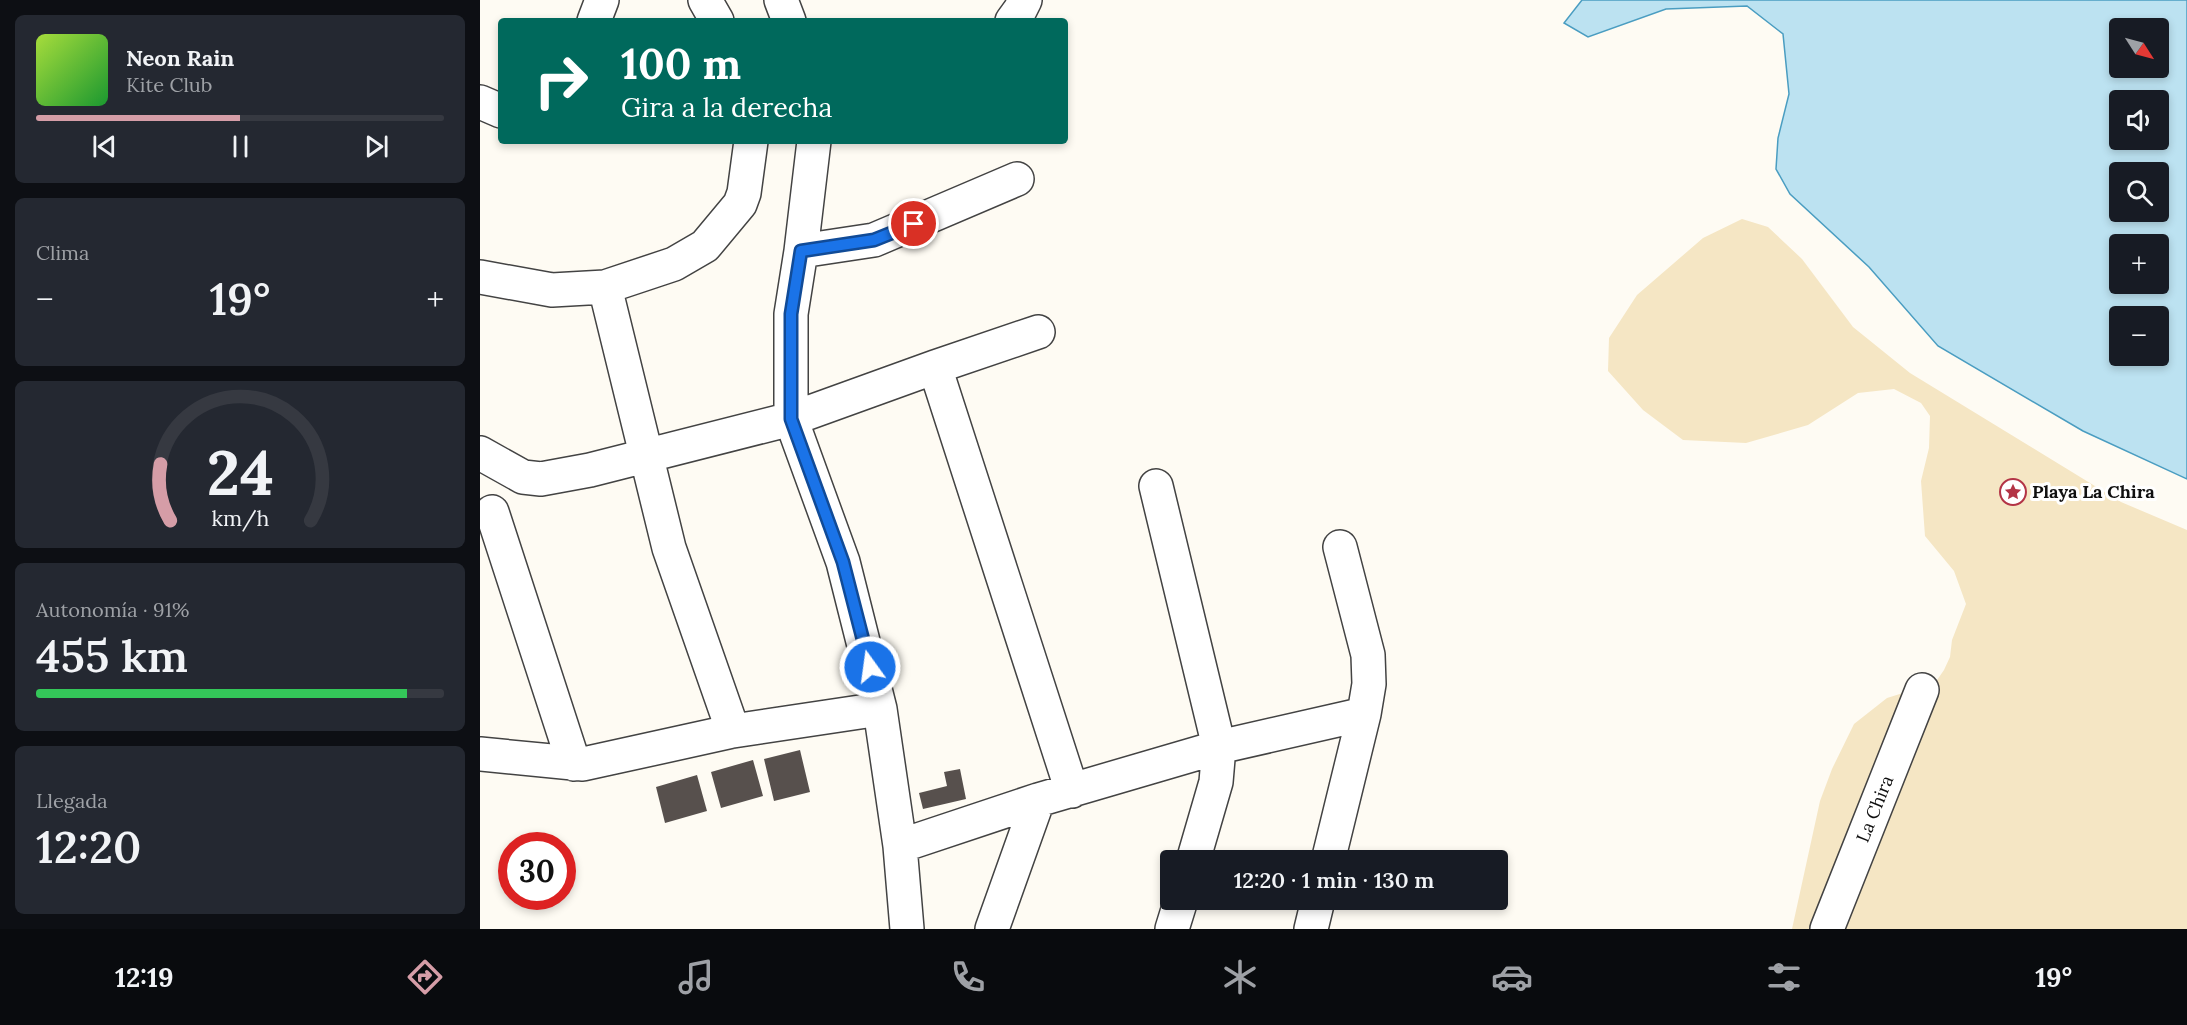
<!DOCTYPE html>
<html lang="es">
<meta charset="utf-8">
<style>
:root{--surface:#171b24;--page:#242831;--text:#f1f3f6;--muted:#9ea1a6;--line:#363941;--accent:#d59da7}
body{margin:0;font-family:Lora,serif;background:var(--page);color:var(--text);height:100vh;display:flex;flex-direction:column;font-size:22px;white-space:nowrap}
*{box-sizing:border-box;margin:0}
p{font-size:20px;color:var(--muted)}
.icon{flex:none;width:33px;height:33px;fill:none;stroke:currentColor;stroke-width:2;stroke-linecap:round;stroke-linejoin:round}
.map{position:relative;flex:1;overflow:hidden}
.panel{display:flex;flex-direction:column;gap:15px;padding:15px;background:#0d0f14;width:480px}
.panel>*{flex:none}
.guide{position:absolute;left:18px;top:18px;width:570px;height:126px;border-radius:6px;box-shadow:0 3px 9px #0003;background:#00695c;color:#fff;overflow:hidden}
.needle{width:39px;rotate:126deg}
.buttons{position:absolute;left:1629px;top:18px;display:grid;gap:12px}
.buttons a{display:grid;place-items:center;width:60px;height:60px;border-radius:6px;background:var(--surface);box-shadow:0 3px 9px #0003;font-size:30px}
.speed{position:absolute;left:18px;top:832px;display:flex;gap:12px;font-size:30px;font-weight:700;text-align:center}
.speed>*{display:grid;place-content:center;width:78px;height:78px;border-radius:50%;background:var(--surface);box-shadow:0 3px 9px #0003;line-height:1}
.speed .limit{border:9px solid #d22;background:#fff;color:#111}
.pin{position:absolute;display:grid;place-items:center;width:51px;height:51px;color:#fff;margin:-26px;border:3px solid #fff;border-radius:50%;box-shadow:0 2px 6px #0007}
.me{position:absolute;width:66px;margin:-33px;rotate:346deg;stroke-linejoin:round;filter:drop-shadow(0 0 4px #0008)}
.turn{display:flex;align-items:center;gap:21px;height:126px;padding:0 24px;font-size:27px}
.turn .icon{width:78px;height:78px;stroke-width:2.5}
.turn b{display:block;font-size:42px;line-height:51px}
.big{font-size:45px;font-weight:600;line-height:1.1}
.panel .tile{flex:1;display:flex;flex-direction:column;justify-content:center;gap:9px;min-width:0;padding:0 21px;border-radius:9px;background:var(--page)}
.panel .dial{align-items:center;gap:0}
.dial svg{height:156px;overflow:visible;fill:none;stroke:var(--line);stroke-width:7;stroke-linecap:round;text-anchor:middle}
.dial text{fill:var(--text);stroke:none}
.song{display:flex;align-items:center;gap:18px}
.cover{width:72px;height:72px;border-radius:9px;background:linear-gradient(135deg,hsl(80 70% 55%),hsl(130 70% 35%))}
.played{height:6px;border-radius:3px;background:linear-gradient(90deg,var(--accent) 50%,var(--line) 50%)}
.keys{display:flex;justify-content:space-around;direction:ltr}
.heat{display:flex;justify-content:space-between;align-items:center;font-size:33px;direction:ltr}
.charge{height:9px;border-radius:4px;background:linear-gradient(90deg,#34c759 91%,var(--line) 0)}
.trip{position:absolute;left:680px;top:850px;width:348px;height:60px;border-radius:6px;background:var(--surface);box-shadow:0 3px 9px #0003;font-weight:600;line-height:60px;text-align:center}
.menu{display:flex;height:96px;justify-content:space-around;align-items:center;background:#090b0e;color:var(--muted)}
.menu .icon{width:42px;height:42px}
.menu .current{color:var(--accent)}
.menu b{font-size:27px;color:var(--text)}
main{display:flex;flex:1;min-height:0}
.map>svg:first-child{display:block}
.sand{fill:#f5e6c4}
.water{fill:#bce2f1;stroke:#4a9dc1;stroke-width:1.5;fill-rule:evenodd}
.building{fill:#57504d}
.lines{fill:none;stroke-linecap:round;stroke-linejoin:round}
.minor-casing{stroke:#434343;stroke-width:36}
.minor{stroke:#fff;stroke-width:33}
.route-casing{stroke:#114b97;stroke-width:15}
.route{stroke:#1a73e8;stroke-width:10}
.labels{text-anchor:middle;stroke-width:6;stroke-linejoin:round;paint-order:stroke}
.poi-label{font-size:18px;font-weight:bold;fill:#101010;stroke:#fff;text-anchor:start}
.street-label{font-size:18px;fill:#101010;stroke:#fff}
</style>
<main>
<section class="panel">
<div class="tile">
<div class="song"><i class="cover"></i><div><b>Neon Rain</b><p>Kite Club</p></div></div>
<div class="played"></div>
<div class="keys"><svg class="icon" aria-label="previous" viewBox="0 0 24 24"><path d="M18 5L8 12l10 7zM5 5v14"/></svg><svg class="icon" aria-label="pause" viewBox="0 0 24 24"><path d="M8 5v14M16 5v14"/></svg><svg class="icon" aria-label="next" viewBox="0 0 24 24"><path d="M6 5l10 7-10 7zM19 5v14"/></svg></div>
</div>
<div class="tile"><p>Clima</p>
<div class="heat"><a>−</a><b class="big">19°</b><a>+</a></div>
</div>
<div class="tile dial"><svg viewBox="0 0 100 80">
<path d="M14 69A42 42 0 1 1 86 69"/>
<path d="M14 69A42 42 0 0 1 9 40" stroke="#d59da7"/>
<text x="50" y="56" font-size="32" font-weight="700">24</text>
<text x="50" y="72" font-size="11">km/h</text>
</svg></div>
<div class="tile"><p>Autonomía · 91%</p><b class="big">455 km</b><div class="charge"></div></div>
<div class="tile"><p>Llegada</p><b class="big">12:20</b></div>
</section>
<div class="map">
<svg width="1707" height="929" viewBox="0 0 1707 929">
<rect width="100%" height="100%" fill="#fefbf3"/>
<path class="sand" d="M1262,219L1288,227L1322,259L1373,327L1430,373L1641,502L1707,530V929H1312L1340,801L1352,769L1374,724L1407,698L1455,683L1464,670L1470,657L1472,640L1486,604L1474,571L1445,536L1441,481L1449,448L1450,416L1441,403L1414,389L1378,393L1328,425L1266,443L1203,440L1163,410L1128,371L1129,338L1157,295L1223,238Z"/>
<path class="water" d="M1102,0H1707V479L1603,431L1458,346L1389,267L1310,194L1296,169L1298,138L1309,94L1303,34L1267,6L1186,9L1108,37L1084,23ZM1640,28H1678V68H1640ZM1640,100H1678V140H1640ZM1640,172H1678V212H1640ZM1640,244H1678V284H1640ZM1640,316H1678V356H1640Z"/>
<path class="building" d="M320,750L330,792L294,801L284,759Z
M273,760L283,796L241,808L231,772Z
M480,769L486,799L443,809L439,793L467,786L464,772Z
M217,775L227,811L185,823L176,787Z"/>
<g class="lines">
<defs>
<path id="minor" d="M225,0L237,21
M301,0L309,21
M114,21L122,0
M532,21L540,10L545,0
M0,102L21,111
M334,141L321,251L311,314V419L363,562L400,709L420,846L427,929
M321,251L394,240L537,179
M0,277L72,290L125,287L194,264L225,246L260,204L264,193L271,141
M125,287L189,548L253,731
M455,367L592,791
M0,453L43,477L61,479L110,470L311,419L455,367L558,332
M676,486L739,747L736,782L713,861
M12,512L94,764
M0,754L103,764L253,731L400,709
M420,846L558,800L739,747L884,714
M848,861L884,714L889,684L888,655L860,547
M512,929L558,800
M692,929L701,900
M831,929L838,900
M1347,929L1442,690"/>
</defs>
<use href="#minor" class="minor-casing"/>
<use href="#minor" class="minor"/>
</g>
<g class="lines">
<defs>
<path id="route" d="M390,667L363,562L311,419V314L321,251L394,240L434,224"/>
</defs>
<use href="#route" class="route-casing"/>
<use href="#route" class="route"/>
</g>
<defs>
<symbol id="sight-ring" viewBox="-11 -11 22 22"><circle r="9.5" fill="#fff" stroke="#b33446" stroke-width="1.5"/><path d="M0-6L1.8-2.2L6-1.7L2.9 1.2L3.7 5.4L0 3.3L-3.7 5.4L-2.9 1.2L-6-1.7L-1.8-2.2Z" fill="#b33446"/></symbol>
</defs>
<g fill-rule="evenodd">
<use href="#sight-ring" x="1518" y="477" width="30" height="30"/>
</g>
<g class="labels">
<g class="poi-label">
<text x="1552" y="498">Playa La Chira</text>
</g>
<g class="street-label">
<text transform="translate(1395 809) rotate(-68)" y="6">La Chira</text>
</g>
</g>
</svg>
<div class="buttons">
<a><svg class="needle" viewBox="-14 -14 28 28"><path d="M0-13l5 13h-10z" fill="#e53935"/><path d="M0 13l5-13h-10z" fill="#9ea1a6"/></svg></a>
<a><svg class="icon" aria-label="sound" viewBox="0 0 24 24"><path d="M4 9h4l5-4v14l-5-4H4zM17 9q2 3 0 6"/></svg></a>
<a><svg class="icon" aria-label="search" viewBox="0 0 24 24"><circle cx="10" cy="10" r="6"/><path d="M15 15l6 6"/></svg></a>
<a>+</a>
<a>−</a>
</div>
<div class="speed"><div class="limit">30</div></div>
<div class="pin" style="left:434px;top:224px;background:#d93025"><svg class="icon" aria-label="arrive" viewBox="0 0 24 24"><path d="M6 21V4h12l-3 4 3 4H6"/></svg></div>
<svg class="me" style="left:390px;top:667px" viewBox="-20 -20 40 40"><circle r="17" fill="#1a73e8" stroke="#fff" stroke-width="3"/><path d="M0-11L8 9 0 5-8 9z" fill="#fff"/></svg>
<div class="trip">12:20 · 1 min · 130 m</div>
<div class="guide">
<div class="turn"><svg class="icon" aria-label="right" viewBox="0 0 24 24"><path d="M7 20v-9h11M14 6l5 5-5 5"/></svg><div><b>100 m</b>Gira a la derecha</div></div>
</div>
</div>
</main>
<nav class="menu">
<b>12:19</b>
<svg class="icon current" aria-label="directions" viewBox="0 0 24 24"><path d="M12 3l9 9-9 9-9-9zM9 14v-3h6M13 9l2 2-2 2"/></svg>
<svg class="icon" aria-label="music" viewBox="0 0 24 24"><path d="M9 18V5l10-2v13"/><circle cx="6" cy="18" r="3"/><circle cx="16" cy="16" r="3"/></svg>
<svg class="icon" aria-label="phone" viewBox="0 0 24 24"><path d="M5 4h4l2 5-3 2q2 4 5 5l2-3 5 2v4C11 20 4 13 5 4z"/></svg>
<svg class="icon" aria-label="climate" viewBox="0 0 24 24"><path d="M12 3v18M4 7l16 10M4 17L20 7"/></svg>
<svg class="icon" aria-label="car" viewBox="0 0 24 24"><path d="M5 17H2v-5l4-1 3-4h7l3 4 3 1v5h-3M9 17h6M6 11h13"/><circle cx="7" cy="17" r="2"/><circle cx="17" cy="17" r="2"/></svg>
<svg class="icon" aria-label="filters" viewBox="0 0 24 24"><path d="M4 7h16M4 17h16"/><circle cx="9" cy="7" r="2"/><circle cx="15" cy="17" r="2"/></svg>
<b>19°</b>
</nav>
